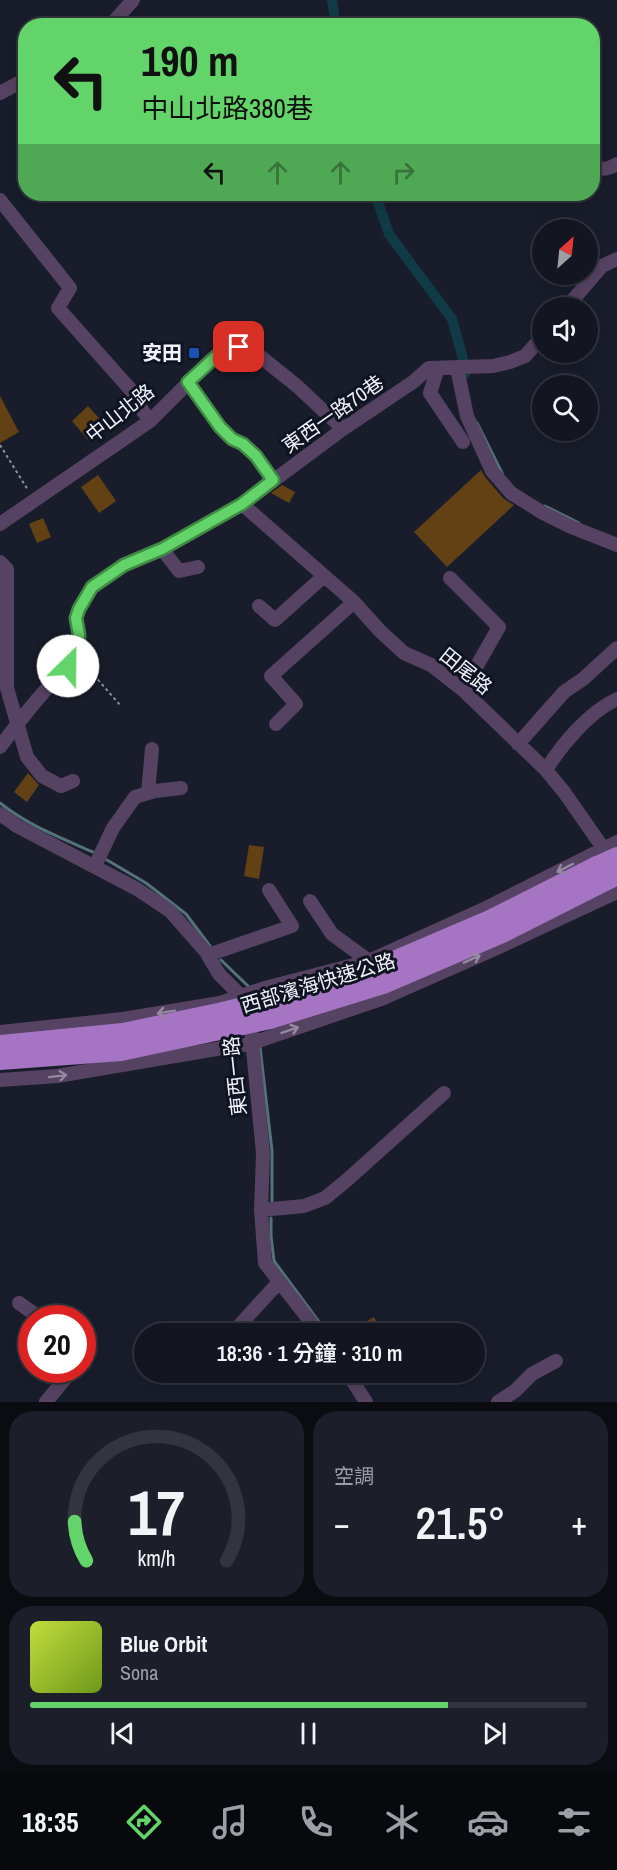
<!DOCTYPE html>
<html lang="zh-TW">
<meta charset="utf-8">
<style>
:root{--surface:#131620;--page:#1c1f29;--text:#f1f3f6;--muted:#9d9fa5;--line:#32353e;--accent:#63d469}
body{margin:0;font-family:"Archivo Narrow","Noto Sans TC",sans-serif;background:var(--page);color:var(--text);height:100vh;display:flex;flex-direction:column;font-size:22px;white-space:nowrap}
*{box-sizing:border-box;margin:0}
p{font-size:20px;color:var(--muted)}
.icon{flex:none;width:33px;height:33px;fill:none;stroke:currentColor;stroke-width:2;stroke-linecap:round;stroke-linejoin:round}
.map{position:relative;height:1402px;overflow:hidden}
.sheet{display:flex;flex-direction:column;gap:9px;padding:9px;background:#0a0c12;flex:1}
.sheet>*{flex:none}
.banner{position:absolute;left:18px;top:18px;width:582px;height:183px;border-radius:24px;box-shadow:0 3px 15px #0003,0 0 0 2px var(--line);background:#63d469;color:#111;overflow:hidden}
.needle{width:39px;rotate:27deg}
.buttons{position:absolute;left:532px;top:219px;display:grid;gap:12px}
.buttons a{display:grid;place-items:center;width:66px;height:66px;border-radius:50%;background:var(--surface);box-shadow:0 3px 15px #0003,0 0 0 2px var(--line);font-size:30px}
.speed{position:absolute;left:18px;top:1305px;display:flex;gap:12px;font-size:30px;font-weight:700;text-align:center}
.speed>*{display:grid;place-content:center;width:78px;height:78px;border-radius:50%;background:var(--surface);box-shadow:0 3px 15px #0003,0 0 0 2px var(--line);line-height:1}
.speed .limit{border:9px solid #d22;background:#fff;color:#111}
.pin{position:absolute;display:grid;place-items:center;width:51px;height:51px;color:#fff;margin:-26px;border-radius:12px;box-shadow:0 3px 9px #0006}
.me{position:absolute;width:66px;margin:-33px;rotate:23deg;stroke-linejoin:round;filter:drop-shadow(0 0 4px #0008)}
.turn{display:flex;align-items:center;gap:21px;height:126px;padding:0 24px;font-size:27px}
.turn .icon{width:78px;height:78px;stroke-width:2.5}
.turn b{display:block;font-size:42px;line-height:51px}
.lanes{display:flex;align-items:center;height:57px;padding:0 24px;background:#0003;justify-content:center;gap:30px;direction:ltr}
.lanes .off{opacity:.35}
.big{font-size:45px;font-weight:600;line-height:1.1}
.sheet .card{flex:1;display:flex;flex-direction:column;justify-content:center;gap:9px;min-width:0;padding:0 21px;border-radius:24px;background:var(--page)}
.sheet .dial{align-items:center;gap:0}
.dial svg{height:156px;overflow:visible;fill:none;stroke:var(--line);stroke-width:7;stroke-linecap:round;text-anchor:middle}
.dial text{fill:var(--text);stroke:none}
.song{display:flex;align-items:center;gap:18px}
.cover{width:72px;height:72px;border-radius:9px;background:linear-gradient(135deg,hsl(70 70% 55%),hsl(80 70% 35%))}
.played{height:6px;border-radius:3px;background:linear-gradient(90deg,var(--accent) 75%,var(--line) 75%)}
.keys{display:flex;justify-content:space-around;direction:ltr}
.heat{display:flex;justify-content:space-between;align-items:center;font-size:33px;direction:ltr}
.sheet .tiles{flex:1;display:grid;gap:9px;grid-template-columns:1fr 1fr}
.card:last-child{grid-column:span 2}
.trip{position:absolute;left:134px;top:1323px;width:351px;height:60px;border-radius:30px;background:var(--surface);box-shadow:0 3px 15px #0003,0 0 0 2px var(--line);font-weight:600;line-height:60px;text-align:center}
.tabs{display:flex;height:96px;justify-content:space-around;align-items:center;background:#08090d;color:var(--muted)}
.tabs .icon{width:42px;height:42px}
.tabs .selected{color:var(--accent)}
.tabs b{font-size:27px;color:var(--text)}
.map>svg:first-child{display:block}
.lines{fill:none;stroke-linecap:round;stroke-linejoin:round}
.stream{stroke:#53727c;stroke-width:3}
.canal{stroke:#103b46;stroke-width:10}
.building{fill:#624214}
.path{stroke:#8d909c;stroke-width:2;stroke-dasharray:3 3;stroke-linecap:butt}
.minor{stroke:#564363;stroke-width:14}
.highway{stroke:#a575c4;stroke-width:20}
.highway-bridge{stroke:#a575c4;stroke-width:20}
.oneway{stroke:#9389a0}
.route-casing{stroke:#408a44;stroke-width:15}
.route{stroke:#63d469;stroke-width:10}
.transit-dot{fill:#1a4fb4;stroke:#101421;stroke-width:2}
.labels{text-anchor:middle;stroke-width:6;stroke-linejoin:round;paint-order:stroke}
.poi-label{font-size:20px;font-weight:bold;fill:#eff2fb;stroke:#101421;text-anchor:end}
.street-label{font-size:20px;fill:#eff2fb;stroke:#101421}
</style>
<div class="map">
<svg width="617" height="1402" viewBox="0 0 617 1402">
<rect width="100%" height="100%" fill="#191d2b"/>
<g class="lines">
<path class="stream" d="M477,423L502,473
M545,506L579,523
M0,803C29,826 59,837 93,852
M107,860L146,883L186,914L210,946
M221,960L248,986
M260,1047L272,1151V1201
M271,1218V1236L274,1261L328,1334"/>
<path class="canal" d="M332,0L336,26
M375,194L389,234L452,319L462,355L465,374"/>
</g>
<path class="building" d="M0,396L19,432L0,443Z
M88,406L106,426L89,441L72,421Z
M481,470L485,477L504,499L514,505L447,567L414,532Z
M98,475L116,501L99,513L81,487Z
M282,485L295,492L289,503L271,493Z
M43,518L51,537L37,543L29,524Z
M28,773L39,785L27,802L14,792Z
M249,845L264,847L259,879L244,876Z
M374,1317L383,1334H343Z"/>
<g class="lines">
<path class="path" d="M0,445L28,490
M86,666L120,705"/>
<path class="minor" d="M110,26L133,0
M0,93L26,79
M592,165C601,171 609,169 617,164
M0,200L70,288L58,308L130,389L135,400L150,421
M566,308L602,266L617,259
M438,368L430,393L463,442
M457,368L467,416L492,471L511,493L543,513L569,526L617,545
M188,382L220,427L232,439L243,444L256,456L273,480
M242,504L354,602L380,631L404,653L431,665L463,690L546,770L564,792L608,855
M0,524L150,421L212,359L221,352L239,347L251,349L297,386L343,429
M162,549L179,571L198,567
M0,562L7,569V688L27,757L42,776L61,786L73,781
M450,578L499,627L463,690
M259,606L275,620L324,576
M276,724L296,704L271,676L354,602
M518,744L564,692L583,679L617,648
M0,747C24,715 48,684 78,657L79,635L76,618L79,609L92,587L124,565L162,549L242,504L343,429L413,382L429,368L493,366L510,362L525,356L543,336
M546,770C562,744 589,712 617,699
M148,793L152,749
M0,814L17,826L137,889L170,911L206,952L219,974L240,995L251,1029L263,1153L261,1210L265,1263L320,1334
M95,866L113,828L135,797L155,791L181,788
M310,901L332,934L369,961
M208,955L292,926L269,890
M0,1032L123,1019L220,1003L265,988L369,961L482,910L617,842
M0,1080L57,1076L252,1043L381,999L499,947L617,892
M261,1210L304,1206L325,1198L347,1180L444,1093
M19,1303L40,1318
M243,1334L237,1328L279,1282
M82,1351L85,1353L82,1356
M347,1372L366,1402
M46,1402L72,1370
M498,1402L515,1391L532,1374L556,1361"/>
<path class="highway" d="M267,1001L380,967L490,920L597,866
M270,1019L383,984L502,933L617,875
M0,1045L123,1033L223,1012
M0,1060L121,1051L229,1028"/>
<path class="highway-bridge" d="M597,866L617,857
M223,1012L267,1001
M229,1028L270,1019"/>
</g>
<defs><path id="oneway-shaft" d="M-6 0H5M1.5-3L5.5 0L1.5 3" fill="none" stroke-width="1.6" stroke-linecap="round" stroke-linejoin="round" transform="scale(1.5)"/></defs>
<g class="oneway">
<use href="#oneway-shaft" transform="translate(565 868) rotate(153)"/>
<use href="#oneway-shaft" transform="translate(472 959) rotate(-24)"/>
<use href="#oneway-shaft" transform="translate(166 1012) rotate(171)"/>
<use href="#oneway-shaft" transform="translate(290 1030) rotate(-19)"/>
<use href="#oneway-shaft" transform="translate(58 1076) rotate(-7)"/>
</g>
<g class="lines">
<defs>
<path id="route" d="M68,666L78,657L79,635L76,618L79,609L92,587L124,565L162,549L242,504L273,480L256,456L243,444L232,439L220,427L188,382L221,352L239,347"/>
</defs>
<use href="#route" class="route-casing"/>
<use href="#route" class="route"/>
</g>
<rect class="transit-dot" x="188" y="347" width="12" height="12" rx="3"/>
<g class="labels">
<g class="poi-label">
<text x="182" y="360">安田</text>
</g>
<g class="street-label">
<text transform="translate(120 413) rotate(-38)" y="7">中山北路</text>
<text transform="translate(333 414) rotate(-35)" y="7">東西一路70巷</text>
<text transform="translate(466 671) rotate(39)" y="7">田尾路</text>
<text transform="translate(318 983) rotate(-17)" y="7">西部濱海快速公路</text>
<text transform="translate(235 1076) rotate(-96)" y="7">東西一路</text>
</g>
</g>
</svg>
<div class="buttons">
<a><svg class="needle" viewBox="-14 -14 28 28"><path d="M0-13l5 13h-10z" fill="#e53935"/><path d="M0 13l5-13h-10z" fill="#9d9fa5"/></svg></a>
<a><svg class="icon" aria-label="sound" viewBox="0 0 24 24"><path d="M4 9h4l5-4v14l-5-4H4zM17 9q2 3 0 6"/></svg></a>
<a><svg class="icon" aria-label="search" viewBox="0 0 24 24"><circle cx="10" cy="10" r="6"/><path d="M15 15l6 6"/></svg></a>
</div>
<div class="speed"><div class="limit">20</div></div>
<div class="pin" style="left:239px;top:347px;background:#d93025"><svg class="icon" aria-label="arrive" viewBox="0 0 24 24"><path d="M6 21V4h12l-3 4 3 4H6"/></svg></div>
<svg class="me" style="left:68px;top:666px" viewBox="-20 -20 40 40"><circle r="19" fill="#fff"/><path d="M0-13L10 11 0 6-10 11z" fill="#63d469"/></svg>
<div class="trip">18:36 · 1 分鐘 · 310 m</div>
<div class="banner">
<div class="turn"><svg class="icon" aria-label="left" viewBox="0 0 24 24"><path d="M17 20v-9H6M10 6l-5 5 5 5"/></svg><div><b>190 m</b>中山北路380巷</div></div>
<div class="lanes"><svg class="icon" aria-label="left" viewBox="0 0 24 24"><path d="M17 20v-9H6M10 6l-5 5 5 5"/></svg><svg class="icon off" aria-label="ahead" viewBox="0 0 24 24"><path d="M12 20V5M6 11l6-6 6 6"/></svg><svg class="icon off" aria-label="ahead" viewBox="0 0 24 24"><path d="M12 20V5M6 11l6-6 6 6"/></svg><svg class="icon off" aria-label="right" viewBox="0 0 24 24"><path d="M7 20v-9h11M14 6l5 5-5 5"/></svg></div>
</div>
</div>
<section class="sheet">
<div class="tiles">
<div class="card dial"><svg viewBox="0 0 100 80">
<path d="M14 69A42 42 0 1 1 86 69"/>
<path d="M14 69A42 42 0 0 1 8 49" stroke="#63d469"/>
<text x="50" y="56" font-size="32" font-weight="700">17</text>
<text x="50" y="72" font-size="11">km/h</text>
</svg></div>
<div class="card"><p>空調</p>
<div class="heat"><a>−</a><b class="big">21.5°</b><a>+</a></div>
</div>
<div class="card">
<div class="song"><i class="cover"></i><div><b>Blue Orbit</b><p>Sona</p></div></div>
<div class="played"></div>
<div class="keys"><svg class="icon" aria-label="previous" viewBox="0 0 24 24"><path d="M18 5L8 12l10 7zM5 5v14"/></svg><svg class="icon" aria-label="pause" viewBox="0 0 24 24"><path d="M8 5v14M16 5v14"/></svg><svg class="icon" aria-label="next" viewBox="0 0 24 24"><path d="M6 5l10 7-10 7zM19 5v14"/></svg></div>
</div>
</div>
</section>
<nav class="tabs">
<b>18:35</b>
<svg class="icon selected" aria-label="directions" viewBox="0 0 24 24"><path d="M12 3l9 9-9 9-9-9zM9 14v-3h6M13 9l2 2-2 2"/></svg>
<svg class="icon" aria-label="music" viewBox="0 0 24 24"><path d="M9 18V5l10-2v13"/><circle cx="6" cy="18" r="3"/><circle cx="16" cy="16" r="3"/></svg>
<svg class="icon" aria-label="phone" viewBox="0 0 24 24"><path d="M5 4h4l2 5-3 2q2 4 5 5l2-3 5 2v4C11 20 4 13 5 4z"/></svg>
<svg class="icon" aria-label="climate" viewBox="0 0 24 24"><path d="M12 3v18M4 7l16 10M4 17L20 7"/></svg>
<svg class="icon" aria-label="car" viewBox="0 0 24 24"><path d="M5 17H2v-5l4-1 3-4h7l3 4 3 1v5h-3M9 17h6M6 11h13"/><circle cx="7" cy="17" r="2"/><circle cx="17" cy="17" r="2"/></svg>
<svg class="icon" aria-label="filters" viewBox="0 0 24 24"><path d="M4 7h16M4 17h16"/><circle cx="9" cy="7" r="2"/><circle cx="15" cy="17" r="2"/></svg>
</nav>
